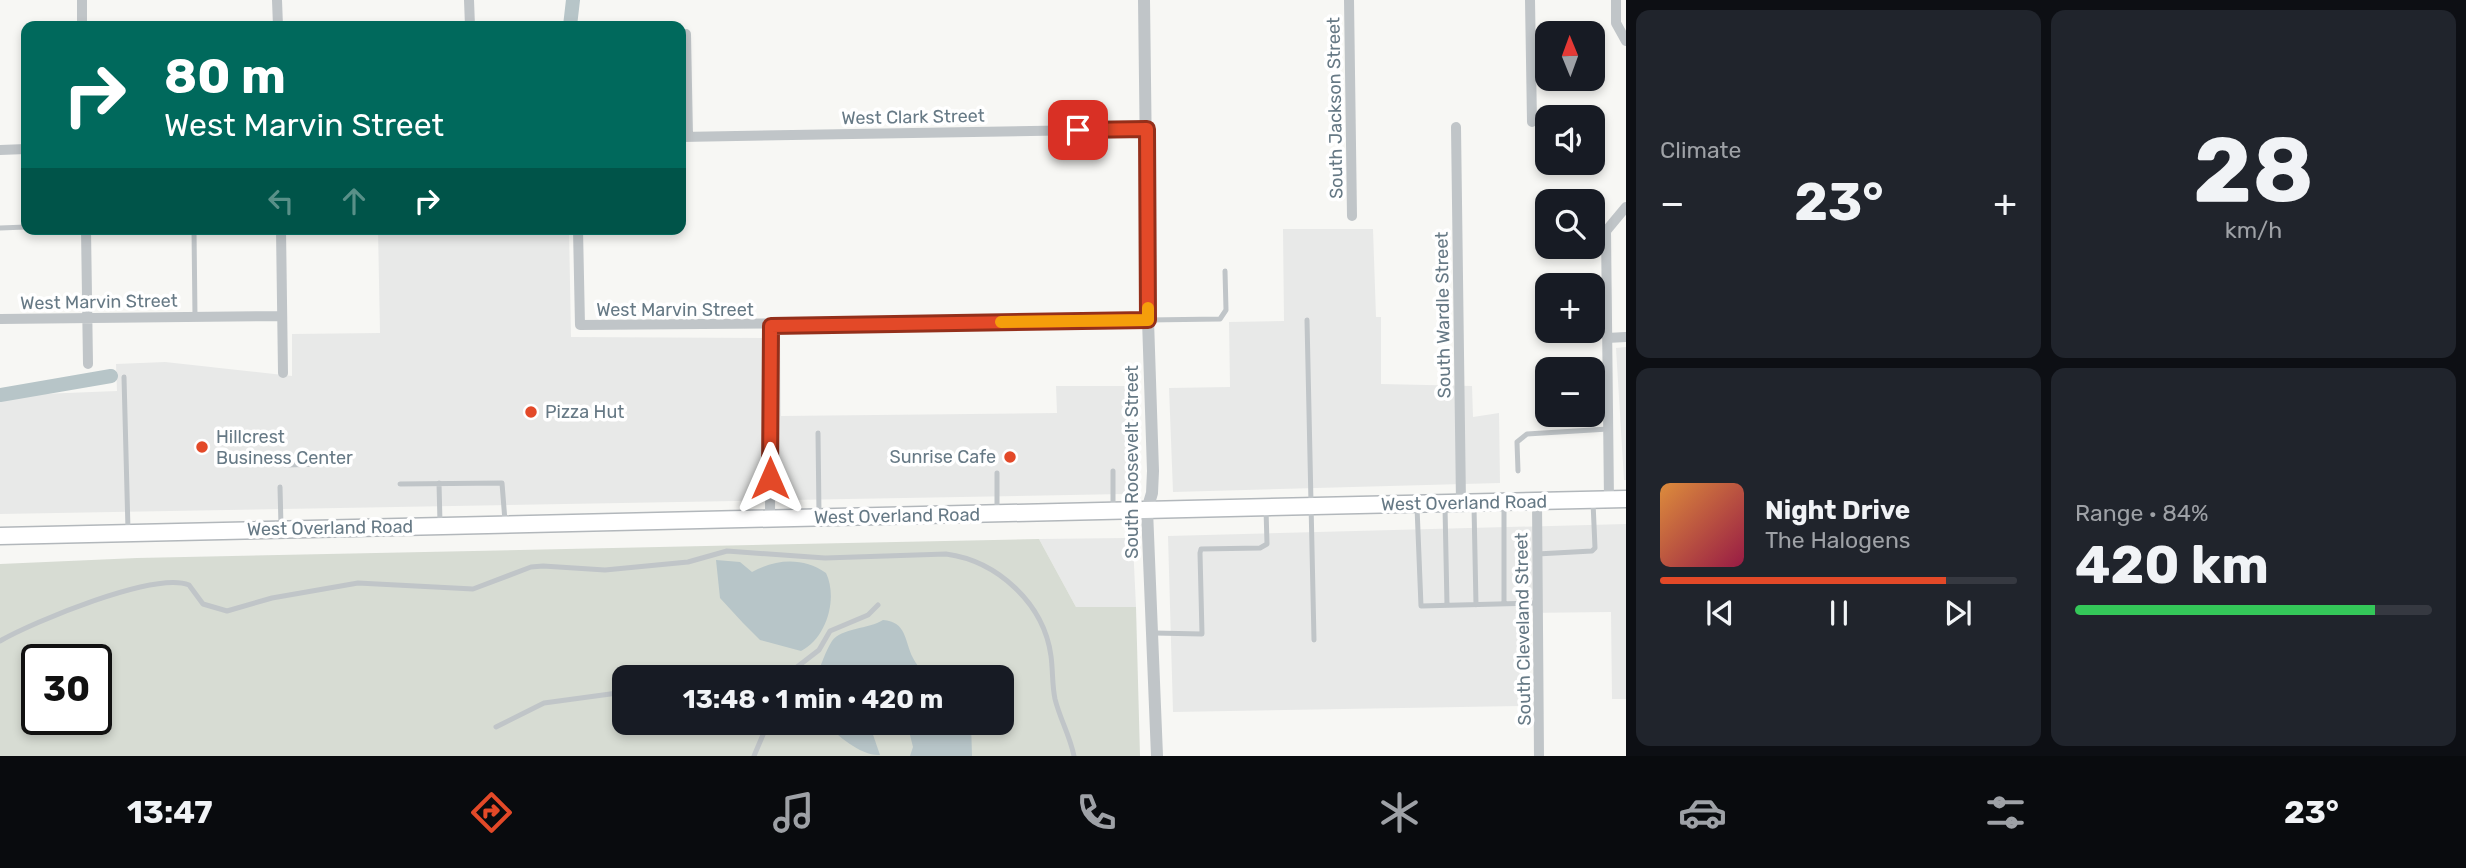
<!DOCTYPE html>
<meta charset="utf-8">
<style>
:root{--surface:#171b24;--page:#20242c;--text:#f1f3f6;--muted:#9ea1a6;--line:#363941;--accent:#e34928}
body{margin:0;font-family:Rubik,sans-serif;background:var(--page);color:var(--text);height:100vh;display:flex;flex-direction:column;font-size:26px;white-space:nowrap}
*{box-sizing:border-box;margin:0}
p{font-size:23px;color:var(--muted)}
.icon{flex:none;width:38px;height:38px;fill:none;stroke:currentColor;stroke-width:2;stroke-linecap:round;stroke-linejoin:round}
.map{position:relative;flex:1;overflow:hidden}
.sheet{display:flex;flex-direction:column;gap:10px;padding:10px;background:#0d0f14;width:840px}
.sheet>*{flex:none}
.guide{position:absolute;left:21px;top:21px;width:665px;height:214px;border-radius:14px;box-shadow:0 4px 10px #0003;background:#00695c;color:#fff;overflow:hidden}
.needle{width:46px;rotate:359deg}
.fabs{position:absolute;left:1535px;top:21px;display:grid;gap:14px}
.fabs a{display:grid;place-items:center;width:70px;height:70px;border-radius:14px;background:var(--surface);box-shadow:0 4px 10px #0003;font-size:35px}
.speed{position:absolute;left:21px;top:644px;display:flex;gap:14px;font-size:35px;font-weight:700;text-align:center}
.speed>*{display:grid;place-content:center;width:91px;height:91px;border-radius:50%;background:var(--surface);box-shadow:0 4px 10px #0003;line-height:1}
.speed .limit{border:4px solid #111;border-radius:10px;background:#fff;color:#111}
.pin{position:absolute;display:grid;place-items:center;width:60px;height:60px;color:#fff;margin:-30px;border-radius:14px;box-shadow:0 4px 10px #0006}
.me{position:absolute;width:77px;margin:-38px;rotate:0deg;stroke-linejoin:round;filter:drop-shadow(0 0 5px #0008)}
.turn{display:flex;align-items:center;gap:24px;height:147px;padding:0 28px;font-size:32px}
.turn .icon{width:91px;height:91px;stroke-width:2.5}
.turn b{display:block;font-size:49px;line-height:60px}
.lanes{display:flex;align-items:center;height:66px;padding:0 28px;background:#0003;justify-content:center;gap:35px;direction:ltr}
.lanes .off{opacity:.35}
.big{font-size:52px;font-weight:700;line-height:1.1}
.sheet .card{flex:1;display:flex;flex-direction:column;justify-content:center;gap:10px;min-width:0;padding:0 24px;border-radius:14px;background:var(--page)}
.sheet .dial{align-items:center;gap:0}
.dial b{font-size:91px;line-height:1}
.song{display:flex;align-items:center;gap:21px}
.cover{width:84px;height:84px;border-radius:10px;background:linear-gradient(135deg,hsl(30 70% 55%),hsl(340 70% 35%))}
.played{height:7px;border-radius:4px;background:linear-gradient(90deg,var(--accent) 80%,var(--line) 80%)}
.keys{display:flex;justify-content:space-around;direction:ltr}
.heat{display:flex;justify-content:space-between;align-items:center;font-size:38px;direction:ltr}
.charge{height:10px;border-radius:5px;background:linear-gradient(90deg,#34c759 84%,var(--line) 0)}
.sheet .tiles{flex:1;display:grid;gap:10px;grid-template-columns:repeat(2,1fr)}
.trip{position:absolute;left:612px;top:665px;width:402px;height:70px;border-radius:14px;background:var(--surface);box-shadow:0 4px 10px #0003;font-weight:700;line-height:70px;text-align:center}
.dock{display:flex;height:112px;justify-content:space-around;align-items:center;background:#090b0e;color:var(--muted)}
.dock .icon{width:49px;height:49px}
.dock .current{color:var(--accent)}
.dock b{font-size:32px;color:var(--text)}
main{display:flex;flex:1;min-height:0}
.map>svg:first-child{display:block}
.built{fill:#e8e9e8}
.green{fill:#d7dcd3;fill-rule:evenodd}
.water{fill:#b7c5c8}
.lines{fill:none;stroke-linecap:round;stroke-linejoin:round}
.canal{stroke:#b7c5c8;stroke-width:14}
.primary-casing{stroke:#b2b7bb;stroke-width:19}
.service{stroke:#c0c5c8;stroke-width:5}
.minor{stroke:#c0c5c8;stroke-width:10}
.tertiary{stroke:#c0c5c8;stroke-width:12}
.primary{stroke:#fff;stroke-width:16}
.route-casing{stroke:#942f1a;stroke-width:18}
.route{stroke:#e34928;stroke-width:12}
.slow{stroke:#f59e0b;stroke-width:12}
.poi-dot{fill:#e34928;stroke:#fff;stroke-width:2.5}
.labels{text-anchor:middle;stroke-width:7;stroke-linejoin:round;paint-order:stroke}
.street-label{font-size:18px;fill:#667985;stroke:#fff}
.poi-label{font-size:18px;fill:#667985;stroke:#fff;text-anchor:start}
</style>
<main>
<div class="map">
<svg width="1626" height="756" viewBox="0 0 1626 756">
<rect width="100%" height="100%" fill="#f7f7f4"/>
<path class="built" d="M378,229H569L571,337L780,338L781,416L1057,413L1056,386H1135L1132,488L1124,494L0,514V398L16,395L117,391L116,364L165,362L292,376V334L380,333Z
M1283,229H1373L1376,317H1381V384L1472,386L1473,417L1499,413L1500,483L1173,492L1169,388L1230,387L1229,322L1284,321Z
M1626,347V480H1624L1616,348Z
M1626,524V699H1612L1611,612L1519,613L1520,706L1173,712L1168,536Z
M1125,538L1133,544L1136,607H1076L1039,539Z"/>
<path class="green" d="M1039,539L1076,607H1136L1140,756H0V564L137,558ZM37,660H96V719H37ZM625,677H1003V723H625Z"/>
<path class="water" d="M716,560L740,562L752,572C776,559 803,557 826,573C838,598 827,638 801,651L760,640L743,623L720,598Z
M883,620C907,622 904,640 913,658C916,664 922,671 926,677H816C821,666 825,652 832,641C841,628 869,629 883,620Z
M825,723H869L880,755C861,756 838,736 825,723Z
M907,723H971L972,756H910L913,747Z"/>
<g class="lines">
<path class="canal" d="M570,26L573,0
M0,395L111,376"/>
<defs>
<path id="primary" d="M0,536L1626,499"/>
</defs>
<use href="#primary" class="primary-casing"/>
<path class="service" d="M0,228L26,227
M194,229L195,317
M1148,320L1220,319L1226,310L1225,271
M1307,320L1314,640
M124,377L128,530
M818,433L819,513
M285,465L324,464
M1113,471V510
M1518,471L1517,442L1527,434L1608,429
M439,483L440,523
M400,484L502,483L505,521
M280,487L281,526
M1504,502V604
M1474,506L1476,605
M1417,507L1421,606L1538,603
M1445,507L1447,605
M997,510V473
M1537,554L1592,551L1595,548L1593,502
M1154,633L1202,634L1200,553L1201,549L1260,548L1267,544L1266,509
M0,641C33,622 155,571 189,585L203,604L227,611L272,598L358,583L473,589L531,567L543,566L605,570L688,562L727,551L825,558L946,554C998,561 1044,604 1051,656C1053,671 1052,685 1055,699C1060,719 1070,736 1074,756
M791,677L797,667L819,650L830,631L868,615L878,605
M496,727L544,703L625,692
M754,756L768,723"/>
<path class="minor" d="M82,0V26
M277,0L278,26
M469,0L470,26
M1349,0L1352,216
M1530,0L1532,122
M1616,0V23L1626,41
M686,34L688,137
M1456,127L1461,503
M681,137L1147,129
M0,150L26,149
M86,229L88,364
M281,229L283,373
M578,229L580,325L1148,320
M0,319L282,316
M1607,338L1626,337
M1609,500L1606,231L1626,207
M1537,501L1539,756
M770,518L771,326"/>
<path class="tertiary" d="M1144,0L1148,320L1153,471L1152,493L1147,510L1157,756"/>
<use href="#primary" class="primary"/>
</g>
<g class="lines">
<defs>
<path id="route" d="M770,478L771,326L1148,320L1147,129L1078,130"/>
</defs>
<use href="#route" class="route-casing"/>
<use href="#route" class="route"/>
<path class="slow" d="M1001,322L1148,320V308"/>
</g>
<g class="poi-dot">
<circle cx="531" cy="412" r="7"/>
<circle cx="202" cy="447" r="7"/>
<circle cx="1010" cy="457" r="7"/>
</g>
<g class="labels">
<g class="street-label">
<text transform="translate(1335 108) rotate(-91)" y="6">South Jackson Street</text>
<text transform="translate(913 117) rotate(-1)" y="6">West Clark Street</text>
<text transform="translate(99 302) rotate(-1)" y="6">West Marvin Street</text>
<text x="675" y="316">West Marvin Street</text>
<text transform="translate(1443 315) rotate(-91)" y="6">South Wardle Street</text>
<text transform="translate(1132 462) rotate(-90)" y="6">South Roosevelt Street</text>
<text transform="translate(1464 503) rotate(-1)" y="6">West Overland Road</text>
<text transform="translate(897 516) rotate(-1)" y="6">West Overland Road</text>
<text transform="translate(330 528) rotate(-1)" y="6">West Overland Road</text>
<text transform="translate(1523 629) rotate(-91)" y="6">South Cleveland Street</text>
</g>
<g class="poi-label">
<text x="545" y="418">Pizza Hut</text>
<text x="216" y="443">Hillcrest<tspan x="216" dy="21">Business Center</tspan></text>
<text x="996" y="463" text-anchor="end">Sunrise Cafe</text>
</g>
</g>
</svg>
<div class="fabs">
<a><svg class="needle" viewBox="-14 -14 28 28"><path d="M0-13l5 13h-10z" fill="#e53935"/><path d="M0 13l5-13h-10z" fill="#9ea1a6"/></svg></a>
<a><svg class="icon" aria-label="sound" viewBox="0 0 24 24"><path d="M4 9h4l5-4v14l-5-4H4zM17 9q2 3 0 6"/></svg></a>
<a><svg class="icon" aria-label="search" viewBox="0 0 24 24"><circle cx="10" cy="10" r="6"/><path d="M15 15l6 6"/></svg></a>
<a>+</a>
<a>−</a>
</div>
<div class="speed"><div class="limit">30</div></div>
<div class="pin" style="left:1078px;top:130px;background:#d93025"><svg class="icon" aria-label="arrive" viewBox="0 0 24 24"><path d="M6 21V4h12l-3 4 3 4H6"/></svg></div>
<svg class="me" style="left:770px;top:478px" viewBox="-20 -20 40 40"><path d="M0-17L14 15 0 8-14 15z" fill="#e34928" stroke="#fff" stroke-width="4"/></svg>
<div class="trip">13:48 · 1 min · 420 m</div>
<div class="guide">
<div class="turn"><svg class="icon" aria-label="right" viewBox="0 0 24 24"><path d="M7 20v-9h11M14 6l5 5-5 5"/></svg><div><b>80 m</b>West Marvin Street</div></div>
<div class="lanes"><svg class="icon off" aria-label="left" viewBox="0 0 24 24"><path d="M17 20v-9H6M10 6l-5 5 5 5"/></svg><svg class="icon off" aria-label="ahead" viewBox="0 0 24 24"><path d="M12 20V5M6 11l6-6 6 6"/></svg><svg class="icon" aria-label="right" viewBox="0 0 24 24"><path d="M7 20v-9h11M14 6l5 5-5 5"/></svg></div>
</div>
</div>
<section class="sheet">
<div class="tiles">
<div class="card"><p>Climate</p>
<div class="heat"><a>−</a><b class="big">23°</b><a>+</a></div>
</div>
<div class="card dial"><b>28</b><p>km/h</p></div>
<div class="card">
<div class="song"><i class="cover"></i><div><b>Night Drive</b><p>The Halogens</p></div></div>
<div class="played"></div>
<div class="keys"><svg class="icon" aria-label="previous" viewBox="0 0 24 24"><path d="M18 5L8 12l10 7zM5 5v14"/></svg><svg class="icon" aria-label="pause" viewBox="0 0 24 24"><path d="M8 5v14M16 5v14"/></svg><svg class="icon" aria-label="next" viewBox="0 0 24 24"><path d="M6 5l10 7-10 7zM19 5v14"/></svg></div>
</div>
<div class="card"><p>Range · 84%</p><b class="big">420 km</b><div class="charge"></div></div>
</div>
</section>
</main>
<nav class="dock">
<b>13:47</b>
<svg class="icon current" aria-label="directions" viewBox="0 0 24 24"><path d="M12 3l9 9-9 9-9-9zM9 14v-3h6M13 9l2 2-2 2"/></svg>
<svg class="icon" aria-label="music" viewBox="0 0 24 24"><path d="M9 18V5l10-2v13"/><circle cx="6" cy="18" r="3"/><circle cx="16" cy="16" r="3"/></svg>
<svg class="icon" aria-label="phone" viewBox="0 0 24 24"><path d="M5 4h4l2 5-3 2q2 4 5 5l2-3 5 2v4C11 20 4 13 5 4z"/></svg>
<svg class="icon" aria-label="climate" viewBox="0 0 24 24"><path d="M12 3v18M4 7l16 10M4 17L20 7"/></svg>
<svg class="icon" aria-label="car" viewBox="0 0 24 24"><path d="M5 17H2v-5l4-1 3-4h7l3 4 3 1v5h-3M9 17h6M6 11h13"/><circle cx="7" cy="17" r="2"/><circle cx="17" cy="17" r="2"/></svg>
<svg class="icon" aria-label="filters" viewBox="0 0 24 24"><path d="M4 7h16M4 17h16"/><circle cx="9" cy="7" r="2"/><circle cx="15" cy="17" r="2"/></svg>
<b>23°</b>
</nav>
